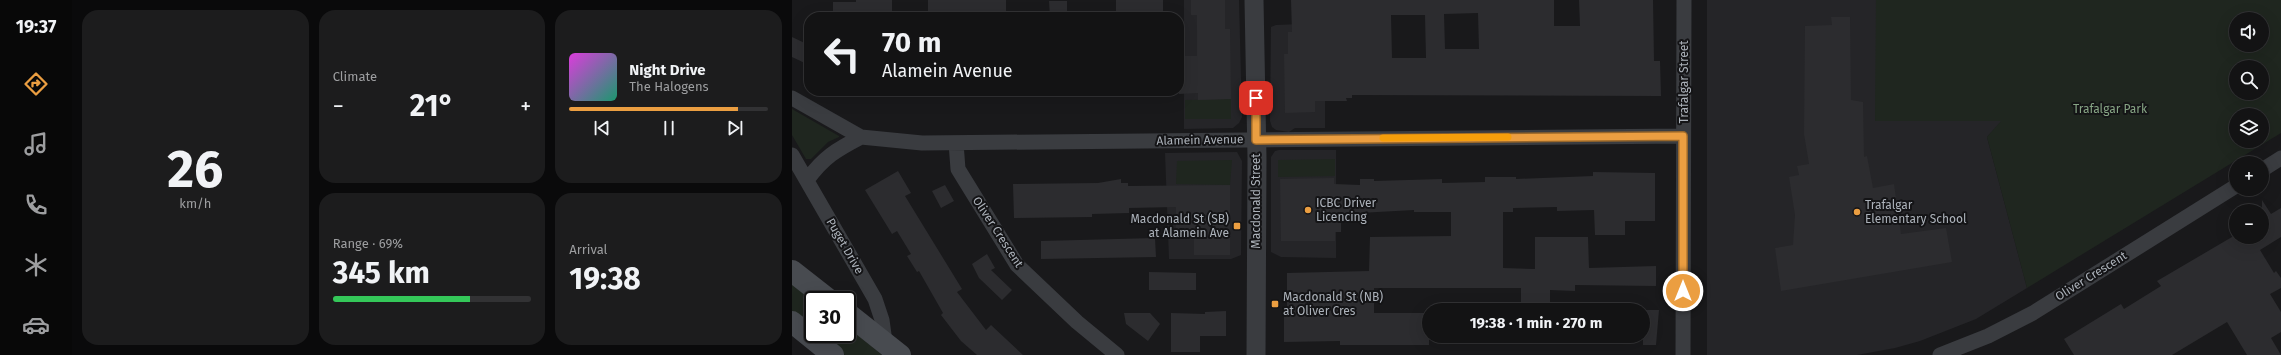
<!DOCTYPE html>
<meta charset="utf-8">
<style>
:root{--surface:#131314;--page:#1c1c1d;--text:#f1f3f6;--muted:#9d9ea0;--line:#323234;--accent:#eb9e41}
body{margin:0;font-family:"Fira Sans",sans-serif;background:var(--page);color:var(--text);height:100vh;display:flex;flex-direction:column;font-size:15px;white-space:nowrap}
*{box-sizing:border-box;margin:0}
p{font-size:13px;color:var(--muted)}
.icon{flex:none;width:22px;height:22px;fill:none;stroke:currentColor;stroke-width:2;stroke-linecap:round;stroke-linejoin:round}
.map{position:relative;flex:1;overflow:hidden}
.side{display:flex;flex-direction:column;gap:10px;padding:10px;background:#0a0a0b;width:720px}
.side>*{flex:none}
.top-card{position:absolute;left:12px;top:12px;width:380px;height:84px;border-radius:16px;box-shadow:0 4px 16px #0002,0 0 0 1px var(--line);background:#131314;color:var(--text);overflow:hidden}
.controls{position:absolute;left:1437px;top:12px;display:grid;gap:8px}
.controls a{display:grid;place-items:center;width:40px;height:40px;border-radius:50%;background:var(--surface);box-shadow:0 4px 16px #0002,0 0 0 1px var(--line);font-size:20px}
.speed{position:absolute;left:12px;top:291px;display:flex;gap:8px;font-size:20px;font-weight:700;text-align:center}
.speed>*{display:grid;place-content:center;width:52px;height:52px;border-radius:50%;background:var(--surface);box-shadow:0 4px 16px #0002,0 0 0 1px var(--line);line-height:1}
.speed .limit{border:2px solid #111;border-radius:6px;background:#fff;color:#111}
.pin{position:absolute;display:grid;place-items:center;width:34px;height:34px;color:#fff;margin:-17px;border-radius:8px;box-shadow:0 2px 6px #0006}
.me{position:absolute;width:44px;margin:-22px;rotate:0deg;stroke-linejoin:round;filter:drop-shadow(0 0 3px #0008)}
.turn{display:flex;align-items:center;gap:14px;height:84px;padding:0 12px;font-size:18px}
.turn .icon{width:52px;height:52px;stroke-width:2.5}
.turn b{display:block;font-size:28px;line-height:34px}
.big{font-size:30px;font-weight:700;line-height:1.1}
.side .card{flex:1;display:flex;flex-direction:column;justify-content:center;gap:6px;min-width:0;padding:0 14px;border-radius:16px;background:var(--page)}
.side .dial{align-items:center;gap:0}
.dial b{font-size:52px;line-height:1}
.song{display:flex;align-items:center;gap:12px}
.cover{width:48px;height:48px;border-radius:6px;background:linear-gradient(135deg,hsl(300 70% 55%),hsl(160 70% 35%))}
.played{height:4px;border-radius:2px;background:linear-gradient(90deg,var(--accent) 85%,var(--line) 85%)}
.keys{display:flex;justify-content:space-around;direction:ltr}
.heat{display:flex;justify-content:space-between;align-items:center;font-size:22px;direction:ltr}
.charge{height:6px;border-radius:3px;background:linear-gradient(90deg,#34c759 69%,var(--line) 0)}
.side .tiles{flex:1;display:grid;gap:10px;grid-template-columns:repeat(3,1fr)}
.card:first-child{grid-row:span 2}
.trip{position:absolute;left:630px;top:303px;width:228px;height:40px;border-radius:20px;background:var(--surface);box-shadow:0 4px 16px #0002,0 0 0 1px var(--line);font-weight:700;line-height:40px;text-align:center}
main{display:flex;flex:1;min-height:0}
.tab-bar{display:flex;flex-direction:column;width:72px;justify-content:space-around;align-items:center;background:#080808;color:var(--muted)}
.tab-bar .icon{width:28px;height:28px}
.tab-bar .current{color:var(--accent)}
.tab-bar b{font-size:18px;color:var(--text)}
.map>svg:first-child{display:block}
.built{fill:#252528}
.green{fill:#1f261f;fill-rule:evenodd}
.building{fill:#2c2c2f;fill-rule:evenodd}
.lines{fill:none;stroke-linecap:round;stroke-linejoin:round}
.minor{stroke:#3a3c40;stroke-width:15}
.tertiary{stroke:#3a3c40;stroke-width:19}
.secondary{stroke:#484b50;stroke-width:22}
.route-casing{stroke:#99672a;stroke-width:10}
.route{stroke:#eb9e41;stroke-width:7}
.slow{stroke:#f59e0b;stroke-width:7}
.poi-dot{fill:#eb9e41;stroke:#141416;stroke-width:1.5}
.labels{text-anchor:middle;stroke-width:4;stroke-linejoin:round;paint-order:stroke}
.street-label{font-size:12px;fill:#acb2ba;stroke:#141416}
.park-label{font-size:12px;fill:#86a484;stroke:#141416}
.poi-label{font-size:12px;fill:#acb2ba;stroke:#141416;text-anchor:start}
</style>
<main>
<nav class="tab-bar">
<b>19:37</b>
<svg class="icon current" aria-label="directions" viewBox="0 0 24 24"><path d="M12 3l9 9-9 9-9-9zM9 14v-3h6M13 9l2 2-2 2"/></svg>
<svg class="icon" aria-label="music" viewBox="0 0 24 24"><path d="M9 18V5l10-2v13"/><circle cx="6" cy="18" r="3"/><circle cx="16" cy="16" r="3"/></svg>
<svg class="icon" aria-label="phone" viewBox="0 0 24 24"><path d="M5 4h4l2 5-3 2q2 4 5 5l2-3 5 2v4C11 20 4 13 5 4z"/></svg>
<svg class="icon" aria-label="climate" viewBox="0 0 24 24"><path d="M12 3v18M4 7l16 10M4 17L20 7"/></svg>
<svg class="icon" aria-label="car" viewBox="0 0 24 24"><path d="M5 17H2v-5l4-1 3-4h7l3 4 3 1v5h-3M9 17h6M6 11h13"/><circle cx="7" cy="17" r="2"/><circle cx="17" cy="17" r="2"/></svg>
</nav>
<section class="side">
<div class="tiles">
<div class="card dial"><b>26</b><p>km/h</p></div>
<div class="card"><p>Climate</p>
<div class="heat"><a>−</a><b class="big">21°</b><a>+</a></div>
</div>
<div class="card">
<div class="song"><i class="cover"></i><div><b>Night Drive</b><p>The Halogens</p></div></div>
<div class="played"></div>
<div class="keys"><svg class="icon" aria-label="previous" viewBox="0 0 24 24"><path d="M18 5L8 12l10 7zM5 5v14"/></svg><svg class="icon" aria-label="pause" viewBox="0 0 24 24"><path d="M8 5v14M16 5v14"/></svg><svg class="icon" aria-label="next" viewBox="0 0 24 24"><path d="M6 5l10 7-10 7zM19 5v14"/></svg></div>
</div>
<div class="card"><p>Range · 69%</p><b class="big">345 km</b><div class="charge"></div></div>
<div class="card"><p>Arrival</p><b class="big">19:38</b></div>
</div>
</section>
<div class="map">
<svg width="1489" height="355" viewBox="0 0 1489 355">
<rect width="100%" height="100%" fill="#19191b"/>
<path class="built" d="M392,0H447L450,117L447,123L441,128L392,129Z
M915,0H1210V121L1195,137L1235,288L1184,319L1128,341L1103,348L1065,355H915Z
M533,23V128H503L497,132L484,130L480,127L478,121L479,27L484,25Z
M487,150H544V258L489,257L479,252V157L483,151Z
M445,152L450,161L449,255L439,259H377L373,153Z"/>
<path class="green" d="M1084,0H1489V133L1235,288L1195,137L1209,121H1083ZM1444,19H1470V45H1444ZM1444,67H1470V93H1444ZM1444,115H1470V141H1444Z
M439,99V119H393V100Z
M0,109L47,136V137L36,142L19,159H14L0,135Z
M543,159V176L486,177V160Z
M440,160L438,185L384,184L385,161Z
M0,282L21,300V330L0,313Z
M55,326L90,355H53L26,334H55Z"/>
<path class="building" d="M64,0H100V14L41,16V2H64Z
M136,0H214V12H200V16H136Z
M324,0H371V17L324,16Z
M399,0H433V29H438L439,99L406,100V93L387,94V56H405V15H399Z
M499,0H762V26H788L787,0H861L862,61H868L869,96L560,95V98H554L555,101H523V112L493,113L492,54H496V32H500ZM686,13L687,49H653L652,14ZM599,15H633L634,58H600Z
M257,1H275V17H258Z
M1039,17H1058L1059,100L1071,102L1072,157L1075,156L1081,188L1102,184L1109,234L1154,228L1160,262L989,291L983,248L1001,245L1003,215L997,177L1007,175L1005,166L1017,164L1012,134L1013,26L1040,25Z
M0,37L17,45V65L0,57Z
M106,171L119,193L113,196L170,289L165,292L194,330L199,325L231,355H185L169,341L149,315L151,313L127,271L125,272L115,256L119,254L105,231L100,234L73,190Z
M801,172L863,173V221H833V235H803L802,210L765,211V207L721,208V212H711V268L743,269V237H796L797,268L864,266V286L783,285V291L758,290V310H729V288H582V313H637V345H548V341L492,342V307H495V273L577,271L578,237L659,236V212H622V210L549,214V232H543V241H489L488,179L542,178V184L568,185V179H582V181L650,179V183L693,182V177H724V179L801,176Z
M329,179V183H336V186L438,185V255H402V231H384V207L337,208V213L300,214V217L222,218L221,184L306,183Z
M153,185L162,201L149,208L140,191Z
M1470,200L1479,214L1489,208V237L1468,250L1482,273L1484,271L1489,278V288L1478,294L1489,312V332L1479,338L1489,355H1455L1435,322L1380,355H1282L1272,339L1329,304L1332,309L1369,286L1365,281L1440,237H1470Z
M363,238L364,257L249,259V241Z
M195,254L203,268L199,270L220,290L210,300L187,278L180,264Z
M357,272L404,273V290H357Z
M851,310H867L864,345H851Z
M434,311V336H408V352H379V313L413,314V312Z
M332,313H358L368,324L356,341L334,324Z"/>
<g class="lines">
<path class="minor" d="M0,98L69,137L130,143L891,136
M164,143L166,169L225,265L285,322L325,355
M0,155L83,299L90,320L93,342
M1470,170L1489,158
M15,180C32,157 44,150 69,137
M891,355L892,0
M1148,355L1196,336L1241,313L1444,186"/>
<path class="tertiary" d="M462,0L465,158L464,355"/>
<path class="secondary" d="M0,271L37,300
M55,313L108,355
M0,322L41,355"/>
</g>
<g class="lines">
<defs>
<path id="route" d="M464,98V140L891,136V291"/>
</defs>
<use href="#route" class="route-casing"/>
<use href="#route" class="route"/>
<path class="slow" d="M591,138L716,137"/>
</g>
<g class="poi-dot">
<circle cx="516" cy="210" r="4"/>
<circle cx="1065" cy="212" r="4"/>
<rect x="441" y="222" width="8" height="8" rx="2"/>
<rect x="479" y="300" width="8" height="8" rx="2"/>
</g>
<g class="labels">
<g class="street-label">
<text transform="translate(892 82) rotate(-90)" y="4">Trafalgar Street</text>
<text transform="translate(408 140) rotate(-1)" y="4">Alamein Avenue</text>
<text transform="translate(464 201) rotate(-90)" y="4">Macdonald Street</text>
<text transform="translate(206 232) rotate(57)" y="4">Oliver Crescent</text>
<text transform="translate(53 246) rotate(60)" y="4">Puget Drive</text>
<text transform="translate(1299 276) rotate(-32)" y="4">Oliver Crescent</text>
</g>
<g class="park-label">
<text x="1318" y="113">Trafalgar Park</text>
</g>
<g class="poi-label">
<text x="524" y="207">ICBC Driver<tspan x="524" dy="14">Licencing</tspan></text>
<text x="1073" y="209">Trafalgar<tspan x="1073" dy="14">Elementary School</tspan></text>
<text x="437" y="223" text-anchor="end">Macdonald St (SB)<tspan x="437" dy="14">at Alamein Ave</tspan></text>
<text x="491" y="301">Macdonald St (NB)<tspan x="491" dy="14">at Oliver Cres</tspan></text>
</g>
</g>
</svg>
<div class="controls">
<a><svg class="icon" aria-label="sound" viewBox="0 0 24 24"><path d="M4 9h4l5-4v14l-5-4H4zM17 9q2 3 0 6"/></svg></a>
<a><svg class="icon" aria-label="search" viewBox="0 0 24 24"><circle cx="10" cy="10" r="6"/><path d="M15 15l6 6"/></svg></a>
<a><svg class="icon" aria-label="layers" viewBox="0 0 24 24"><path d="M12 4l9 5-9 5-9-5zM3 14l9 5 9-5"/></svg></a>
<a>+</a>
<a>−</a>
</div>
<div class="speed"><div class="limit">30</div></div>
<div class="pin" style="left:464px;top:98px;background:#d93025"><svg class="icon" aria-label="arrive" viewBox="0 0 24 24"><path d="M6 21V4h12l-3 4 3 4H6"/></svg></div>
<svg class="me" style="left:891px;top:291px" viewBox="-20 -20 40 40"><circle r="17" fill="#eb9e41" stroke="#fff" stroke-width="3"/><path d="M0-11L8 9 0 5-8 9z" fill="#fff"/></svg>
<div class="trip">19:38 · 1 min · 270 m</div>
<div class="top-card">
<div class="turn"><svg class="icon" aria-label="left" viewBox="0 0 24 24"><path d="M17 20v-9H6M10 6l-5 5 5 5"/></svg><div><b>70 m</b>Alamein Avenue</div></div>
</div>
</div>
</main>
